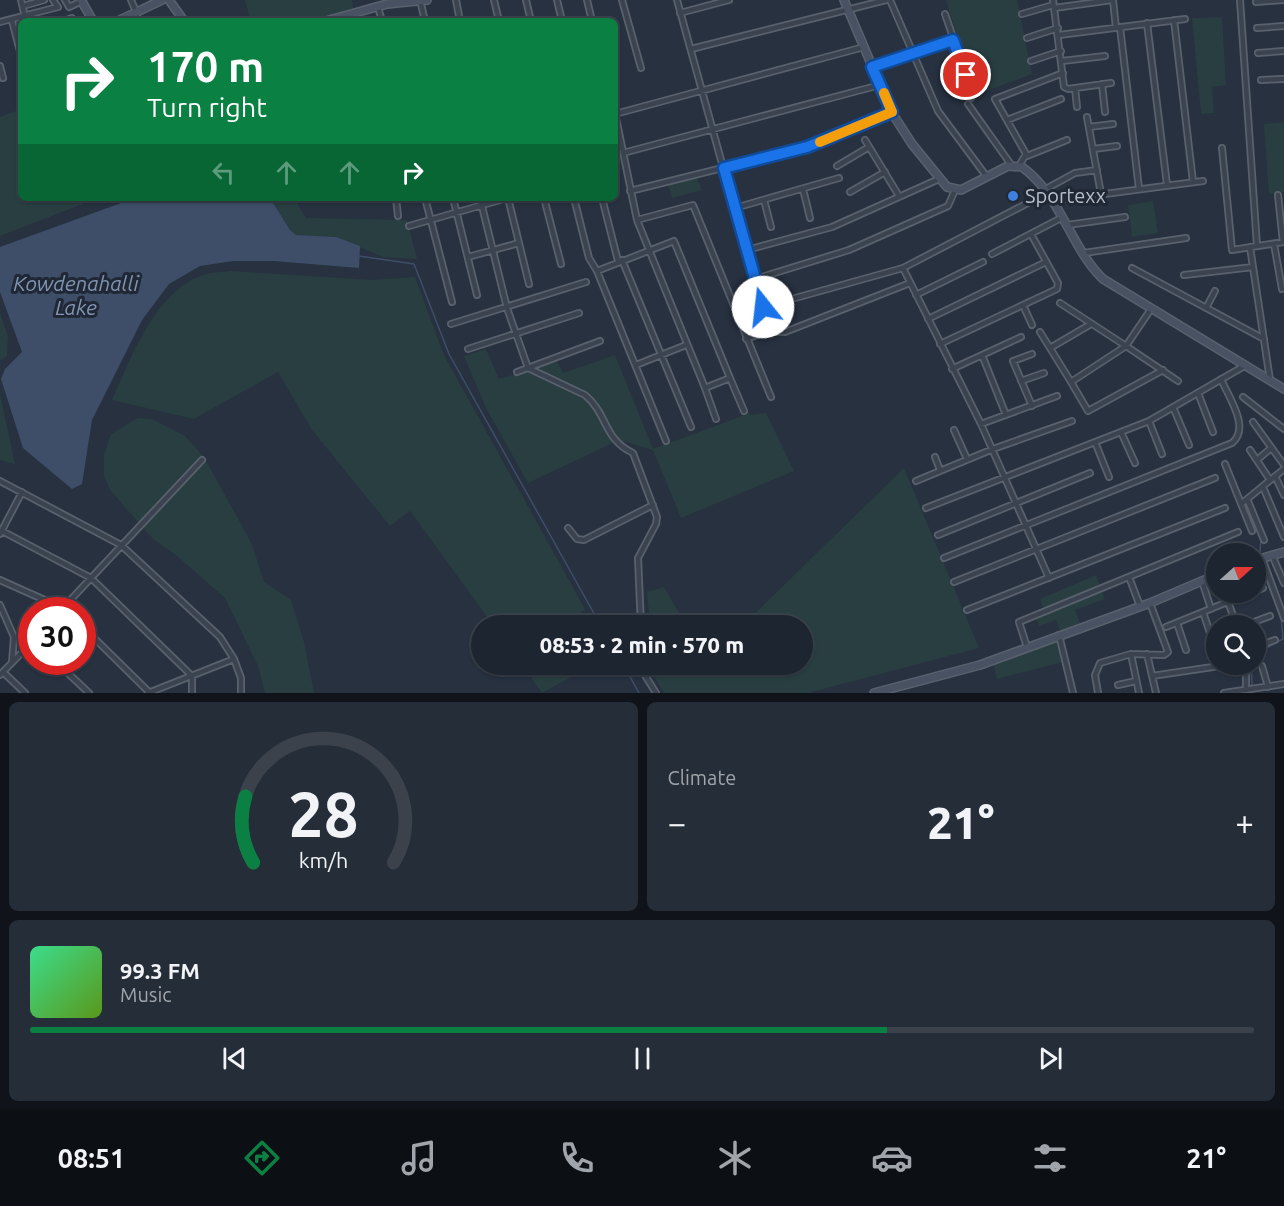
<!DOCTYPE html>
<meta charset="utf-8">
<style>
:root{--surface:#1d2530;--page:#252d38;--text:#f1f3f6;--muted:#a0a5ab;--line:#3b424c;--accent:#0b8043}
body{margin:0;font-family:Ubuntu,sans-serif;background:var(--page);color:var(--text);height:100vh;display:flex;flex-direction:column;font-size:22px;white-space:nowrap}
*{box-sizing:border-box;margin:0}
p{font-size:20px;color:var(--muted)}
.icon{flex:none;width:33px;height:33px;fill:none;stroke:currentColor;stroke-width:2;stroke-linecap:round;stroke-linejoin:round}
.map{position:relative;height:693px;overflow:hidden}
.drawer{display:flex;flex-direction:column;gap:9px;padding:9px;background:#10141a;flex:1}
.drawer>*{flex:none}
.hud{position:absolute;left:18px;top:18px;width:600px;height:183px;border-radius:9px;box-shadow:0 2px 4px #0004,0 0 0 2px var(--line);background:#0b8043;color:#fff;overflow:hidden}
.needle{width:39px;rotate:69deg}
.buttons{position:absolute;left:1206px;top:543px;display:grid;gap:12px}
.buttons a{display:grid;place-items:center;width:60px;height:60px;border-radius:50%;background:var(--surface);box-shadow:0 2px 4px #0004,0 0 0 2px var(--line);font-size:30px}
.speed{position:absolute;left:18px;top:597px;display:flex;gap:12px;font-size:30px;font-weight:700;text-align:center}
.speed>*{display:grid;place-content:center;width:78px;height:78px;border-radius:50%;background:var(--surface);box-shadow:0 2px 4px #0004,0 0 0 2px var(--line);line-height:1}
.speed .limit{border:9px solid #d22;background:#fff;color:#111}
.pin{position:absolute;display:grid;place-items:center;width:51px;height:51px;color:#fff;margin:-26px;border:3px solid #fff;border-radius:50%;box-shadow:0 2px 6px #0007}
.me{position:absolute;width:66px;margin:-33px;rotate:344deg;stroke-linejoin:round;filter:drop-shadow(0 0 4px #0008)}
.turn{display:flex;align-items:center;gap:21px;height:126px;padding:0 30px;font-size:27px}
.turn .icon{width:78px;height:78px;stroke-width:2.5}
.turn b{display:block;font-size:42px;line-height:51px}
.lanes{display:flex;align-items:center;height:57px;padding:0 30px;background:#0003;justify-content:center;gap:30px;direction:ltr}
.lanes .off{opacity:.35}
.big{font-size:45px;font-weight:800;line-height:1.1}
.drawer .widget{flex:1;display:flex;flex-direction:column;justify-content:center;gap:9px;min-width:0;padding:0 21px;border-radius:9px;background:var(--page)}
.drawer .dial{align-items:center;gap:0}
.dial svg{height:156px;overflow:visible;fill:none;stroke:var(--line);stroke-width:7;stroke-linecap:round;text-anchor:middle}
.dial text{fill:var(--text);stroke:none}
.song{display:flex;align-items:center;gap:18px}
.cover{width:72px;height:72px;border-radius:9px;background:linear-gradient(135deg,hsl(150 70% 55%),hsl(90 70% 35%))}
.played{height:6px;border-radius:3px;background:linear-gradient(90deg,var(--accent) 70%,var(--line) 70%)}
.keys{display:flex;justify-content:space-around;direction:ltr}
.heat{display:flex;justify-content:space-between;align-items:center;font-size:33px;direction:ltr}
.drawer .tiles{flex:1;display:grid;gap:9px;grid-template-columns:1fr 1fr}
.widget:last-child{grid-column:span 2}
.trip{position:absolute;left:471px;top:615px;width:342px;height:60px;border-radius:30px;background:var(--surface);box-shadow:0 2px 4px #0004,0 0 0 2px var(--line);font-weight:800;line-height:60px;text-align:center}
.tabs{display:flex;height:96px;justify-content:space-around;align-items:center;background:#0c0f13;color:var(--muted)}
.tabs .icon{width:42px;height:42px}
.tabs .selected{color:var(--accent)}
.tabs b{font-size:27px;color:var(--text)}
.map>svg:first-child{display:block}
.green{fill:#293e41}
.water{fill:#3e4e68}
.lines{fill:none;stroke-linecap:round;stroke-linejoin:round}
.stream{stroke:#3e4e68;stroke-width:1.5}
.street-casing{stroke:#59616d;stroke-width:8}
.secondary-casing{stroke:#59616d;stroke-width:10}
.street{stroke:#3b4350;stroke-width:4.5}
.secondary{stroke:#495263;stroke-width:7}
.route-casing{stroke:#114b97;stroke-width:15}
.route{stroke:#1a73e8;stroke-width:10}
.slow{stroke:#f59e0b;stroke-width:10}
.shop-dot{fill:#3f7fe0;stroke:#202835;stroke-width:2}
.labels{text-anchor:middle;stroke-width:6;stroke-linejoin:round;paint-order:stroke}
.poi-label{font-size:20px;fill:#b8bfca;stroke:#202835;text-anchor:start}
.water-label{font-size:21px;font-style:italic;fill:#8194b1;stroke:#202835}
</style>
<div class="map">
<svg width="1284" height="693" viewBox="0 0 1284 693">
<rect width="100%" height="100%" fill="#273140"/>
<path class="green" d="M245,0H352L353,8L319,21H251Z
M946,0H1017L1032,74L975,95Z
M1222,17L1226,85L1212,87L1214,113L1201,114L1192,18Z
M21,109V198H98L0,236V117Z
M1284,122V192L1269,194L1264,124Z
M696,177L702,190L672,198L668,184Z
M270,198H294L306,218L407,220L417,259L383,257L336,237L296,235L290,230Z
M1153,201L1158,233L1132,237L1128,205Z
M231,271L371,280L415,277L444,355L585,609L568,625H493L410,511L390,526L312,430L278,372L194,419L112,400C131,358 155,291 203,275C212,272 222,272 231,271Z
M0,313L8,336L7,356L0,361Z
M486,349L499,379L557,361L563,373L615,355L653,449L750,413V415L766,413L794,471L681,518L653,450L619,440L528,483L486,408L464,356Z
M0,394L15,464L0,460Z
M138,418L152,419L185,436L204,457L252,544L264,582L291,600L304,642L314,693H265L258,666L225,598L176,555L153,539L110,490L104,476V455L111,434Z
M904,468L979,648L808,693H664L647,665L802,664V626L743,625Z
M1096,575L1105,599L1075,610L1080,623L1060,631L1056,620L1039,626L1035,613L1044,609L1040,599Z
M664,587L686,625H650L647,592Z
M1058,638L1063,662L997,679L993,664Z
M587,664L589,667L542,693L522,665Z"/>
<path class="water" d="M135,198H270L290,230L296,235L336,237L360,246L359,268L274,261H233L200,266L169,284L142,320L92,420L82,484L72,489L23,448L1,379L5,369L22,352L0,292V247Z"/>
<g class="lines">
<path class="stream" d="M359,256L414,264L449,354L601,626
M1260,553L1261,537
M1256,654L1283,639L1281,616L1259,563
M623,664L639,693
M1251,664L1252,685
M1252,693V692"/>
<defs>
<path id="street" d="M21,0L25,17
M65,0L69,7L82,1
M131,0L137,14
M420,0L425,21
M456,0L460,21
M494,0L499,21
M526,0L531,21
M557,0L562,21
M587,0L592,21
M622,0L641,68
M677,0L768,331L746,339
M890,0L938,111L987,177
M1053,0L1064,87L1068,89L1111,83
M1113,0L1116,28
M1240,0L1257,246
M1256,2L1283,0
M23,6L44,0
M378,7L382,21
M1054,8L1112,0
M680,13L729,0
M945,14L972,93L971,98
M1022,14L1053,5
M1174,20L1193,182
M12,21L21,55
M63,21L72,18
M0,22L58,7L53,0
M1147,23L1167,185
M1120,27L1139,189
M1257,28L1284,26
M1059,35L1185,19
M1027,38L1058,28
M691,49L886,0
M1258,53L1284,51
M1031,61L1061,51
M1062,61L1105,56
M0,66L3,78
M872,67L953,40
M1261,80L1284,79
M1102,84L1105,112
M1075,88L1077,107
M968,104L1012,166
M615,113L637,220L705,388
M615,114L864,47
M1087,117L1101,194
M1007,120L1061,99
M1089,127L1113,124
M865,140L899,196
M1222,148L1232,250L1284,242
M1093,149L1117,146
M623,153L880,85
M1027,156L1067,140
M837,166L869,147
M1019,166L1026,154L995,99L1063,73
M803,189L810,218
M1044,190L1075,173L1097,170
M630,191L807,147L892,113
M850,192L885,172
M1278,195L1283,242
M396,198L398,216
M425,198L452,302
M453,198L477,295
M480,198L507,308L528,368L585,395C608,414 603,439 633,453L657,517L656,524L638,558L641,626
M508,198L529,284
M544,198L561,264
M574,198L589,258L597,271
M602,198L618,261
M764,200L771,227
M1052,201L1203,181
M735,208L839,178
M637,220L693,205L771,397
M1067,225L1125,217
M409,226L507,198
M1274,244L1282,289
M1250,247L1270,380
M747,250L832,227L939,179
M1084,253L1186,238
M992,254L1063,217
M468,257L519,243
M622,260L691,427
M903,268L981,424L1049,578
M1132,268L1264,339
M1184,275L1253,267
M755,279L849,250L948,206L955,190
M916,295L983,262
M1060,303L1126,346L1071,382L1050,348L1091,324
M1023,305L1032,325
M763,307L903,268L1047,193
M1206,308L1215,291
M1151,309L1126,346L1178,381
M928,319L1046,262
M451,324L586,282
M768,331L785,332L910,283
M1040,332L1050,348
M940,344L1057,289L1058,283L1031,234
M468,349L579,313
M982,355L1006,415
M636,365L686,345
M952,369L1021,337
M517,372L600,341
M1021,381L1044,373
M1071,382L1088,411L1163,370
M1198,393L1213,432
M1243,397L1284,429
M1032,406L1013,361L1032,354
M1173,407L1189,445
M716,419L705,388L730,378L744,411
M1149,421L1162,454
M1253,422L1284,465
M981,424L1057,396
M954,430L967,459
M1121,432L1135,463
M666,441L597,271L674,241L730,378
M1095,442L1109,477
M1250,450L1270,480
M935,457L940,470
M1257,460L1270,449
M1225,464L1252,531
M1275,476L1284,495
M0,481L121,545L220,637L234,659L241,678V693
M916,481L993,449L1072,421
M1263,487L1284,537
M1248,501L1264,540
M1241,504L1284,469
M926,508L1149,421L1246,365
M568,528L577,539L584,540L653,505
M2,531L91,578L192,676V693
M0,534L22,492
M938,535L1090,473
M1272,555L1284,583
M944,558L1232,443C1251,428 1228,396 1221,379
M1262,558L1284,618
M1129,577L1140,606
M0,580L67,610
M1202,581L1211,609
M954,582L1215,478
M1256,591L1263,588
M1228,602L1237,626
M0,605L14,637L12,662
M61,610L202,460
M967,610L1225,508
M1203,612L1215,648
M1177,623L1186,650
M82,626L150,693
M1243,626L1270,616
M1166,627L1252,592
M1059,635L1073,693
M1027,647L1019,622L1238,532
M1256,647L1275,640
M1131,654L1139,693
M1147,654L1156,693
M56,662L89,693
M638,664L656,693
M1246,664V690
M1262,666L1268,687
M3,672L25,693
M0,675L32,642
M1152,676L1233,664
M1118,685L1136,681
M148,693L234,659
M1098,693L1095,675L1100,663L1131,654L1164,655L1168,652L1150,603
M1224,693L1284,684"/>
<path id="secondary" d="M81,0L93,21
M169,0L184,21
M844,0L892,113L912,144L947,187L961,190L1008,166L1022,167C1061,195 1070,247 1103,279L1284,389
M118,21L162,0
M326,21L387,4L427,0
M1256,560L1284,552
M874,693L980,665L1150,603L1216,575"/>
</defs>
<use href="#street" class="street-casing"/>
<use href="#secondary" class="secondary-casing"/>
<use href="#street" class="street"/>
<use href="#secondary" class="secondary"/>
</g>
<g class="lines">
<defs>
<path id="route" d="M763,307L724,168L807,147L892,112L872,67L953,40L966,75"/>
</defs>
<use href="#route" class="route-casing"/>
<use href="#route" class="route"/>
<path class="slow" d="M820,142L892,112L884,93"/>
</g>
<circle class="shop-dot" cx="1013" cy="196" r="6"/>
<g class="labels">
<g class="poi-label">
<text x="1025" y="203">Sportexx</text>
</g>
<g class="water-label">
<text x="76" y="291">Kowdenahalli<tspan x="76" dy="24">Lake</tspan></text>
</g>
</g>
</svg>
<div class="buttons">
<a><svg class="needle" viewBox="-14 -14 28 28"><path d="M0-13l5 13h-10z" fill="#e53935"/><path d="M0 13l5-13h-10z" fill="#a0a5ab"/></svg></a>
<a><svg class="icon" aria-label="search" viewBox="0 0 24 24"><circle cx="10" cy="10" r="6"/><path d="M15 15l6 6"/></svg></a>
</div>
<div class="speed"><div class="limit">30</div></div>
<div class="pin" style="left:966px;top:75px;background:#d93025"><svg class="icon" aria-label="arrive" viewBox="0 0 24 24"><path d="M6 21V4h12l-3 4 3 4H6"/></svg></div>
<svg class="me" style="left:763px;top:307px" viewBox="-20 -20 40 40"><circle r="19" fill="#fff"/><path d="M0-13L10 11 0 6-10 11z" fill="#1a73e8"/></svg>
<div class="trip">08:53 · 2 min · 570 m</div>
<div class="hud">
<div class="turn"><svg class="icon" aria-label="right" viewBox="0 0 24 24"><path d="M7 20v-9h11M14 6l5 5-5 5"/></svg><div><b>170 m</b>Turn right</div></div>
<div class="lanes"><svg class="icon off" aria-label="left" viewBox="0 0 24 24"><path d="M17 20v-9H6M10 6l-5 5 5 5"/></svg><svg class="icon off" aria-label="ahead" viewBox="0 0 24 24"><path d="M12 20V5M6 11l6-6 6 6"/></svg><svg class="icon off" aria-label="ahead" viewBox="0 0 24 24"><path d="M12 20V5M6 11l6-6 6 6"/></svg><svg class="icon" aria-label="right" viewBox="0 0 24 24"><path d="M7 20v-9h11M14 6l5 5-5 5"/></svg></div>
</div>
</div>
<section class="drawer">
<div class="tiles">
<div class="widget dial"><svg viewBox="0 0 100 80">
<path d="M14 69A42 42 0 1 1 86 69"/>
<path d="M14 69A42 42 0 0 1 10 35" stroke="#0b8043"/>
<text x="50" y="56" font-size="32" font-weight="700">28</text>
<text x="50" y="72" font-size="11">km/h</text>
</svg></div>
<div class="widget"><p>Climate</p>
<div class="heat"><a>−</a><b class="big">21°</b><a>+</a></div>
</div>
<div class="widget">
<div class="song"><i class="cover"></i><div><b>99.3 FM</b><p>Music</p></div></div>
<div class="played"></div>
<div class="keys"><svg class="icon" aria-label="previous" viewBox="0 0 24 24"><path d="M18 5L8 12l10 7zM5 5v14"/></svg><svg class="icon" aria-label="pause" viewBox="0 0 24 24"><path d="M8 5v14M16 5v14"/></svg><svg class="icon" aria-label="next" viewBox="0 0 24 24"><path d="M6 5l10 7-10 7zM19 5v14"/></svg></div>
</div>
</div>
</section>
<nav class="tabs">
<b>08:51</b>
<svg class="icon selected" aria-label="directions" viewBox="0 0 24 24"><path d="M12 3l9 9-9 9-9-9zM9 14v-3h6M13 9l2 2-2 2"/></svg>
<svg class="icon" aria-label="music" viewBox="0 0 24 24"><path d="M9 18V5l10-2v13"/><circle cx="6" cy="18" r="3"/><circle cx="16" cy="16" r="3"/></svg>
<svg class="icon" aria-label="phone" viewBox="0 0 24 24"><path d="M5 4h4l2 5-3 2q2 4 5 5l2-3 5 2v4C11 20 4 13 5 4z"/></svg>
<svg class="icon" aria-label="climate" viewBox="0 0 24 24"><path d="M12 3v18M4 7l16 10M4 17L20 7"/></svg>
<svg class="icon" aria-label="car" viewBox="0 0 24 24"><path d="M5 17H2v-5l4-1 3-4h7l3 4 3 1v5h-3M9 17h6M6 11h13"/><circle cx="7" cy="17" r="2"/><circle cx="17" cy="17" r="2"/></svg>
<svg class="icon" aria-label="filters" viewBox="0 0 24 24"><path d="M4 7h16M4 17h16"/><circle cx="9" cy="7" r="2"/><circle cx="15" cy="17" r="2"/></svg>
<b>21°</b>
</nav>
